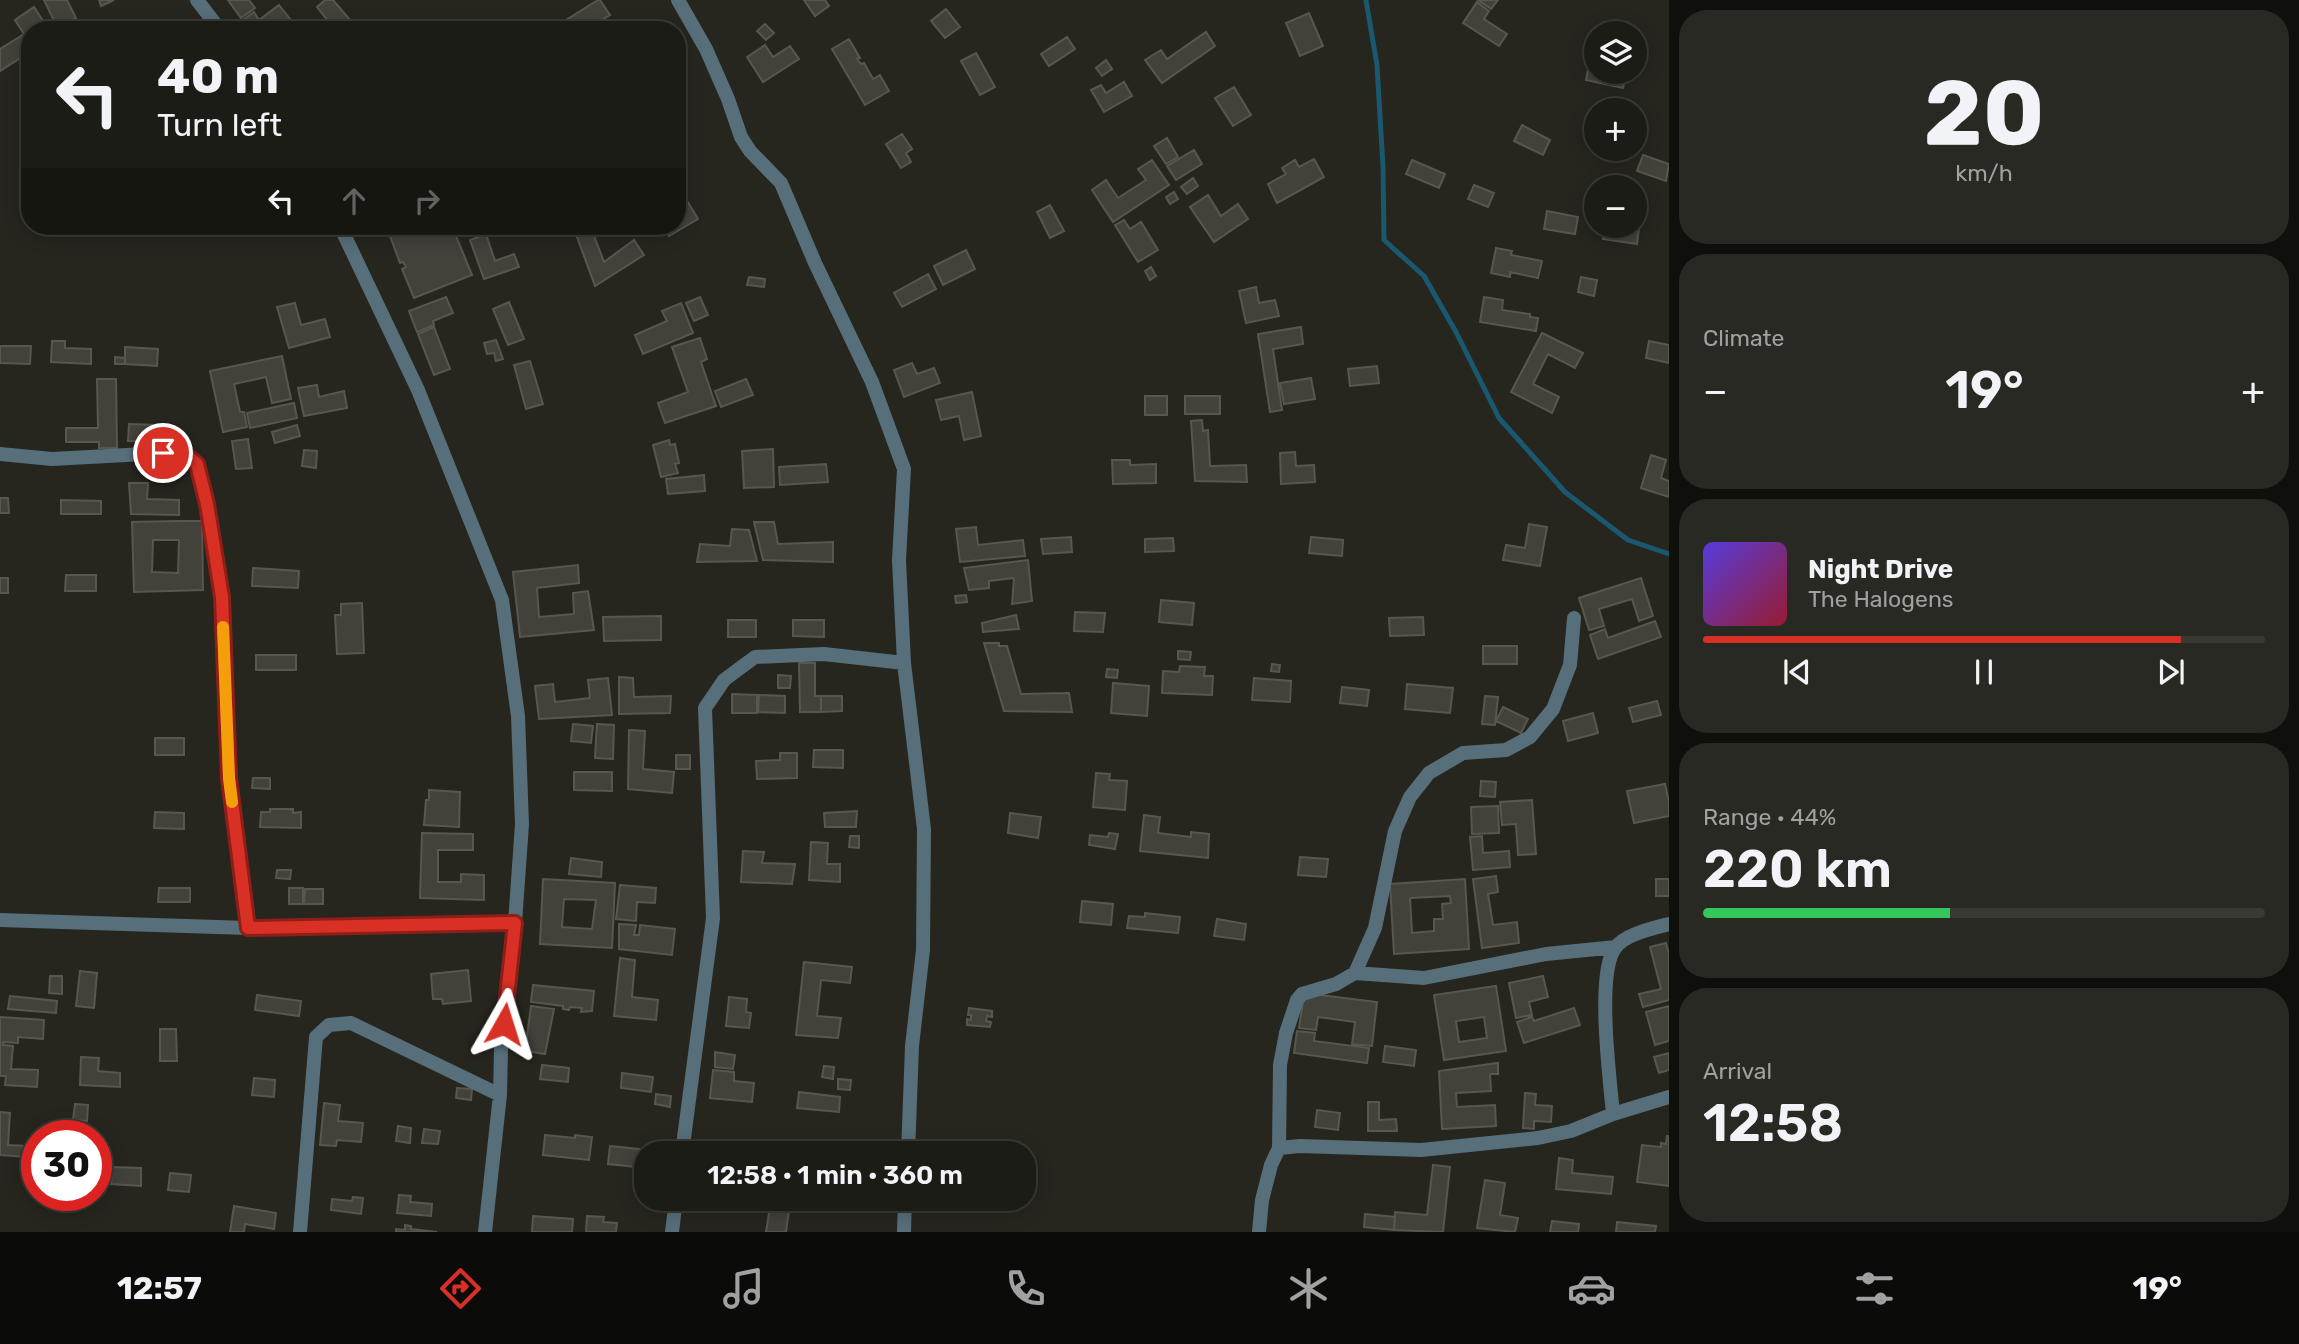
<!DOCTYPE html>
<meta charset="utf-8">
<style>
:root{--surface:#1c1c16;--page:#292923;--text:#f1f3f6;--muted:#a0a1a1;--line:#3a3a35;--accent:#d93025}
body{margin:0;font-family:Rubik,sans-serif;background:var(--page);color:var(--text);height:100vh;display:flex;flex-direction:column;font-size:26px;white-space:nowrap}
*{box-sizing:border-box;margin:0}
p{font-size:23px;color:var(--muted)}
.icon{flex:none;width:38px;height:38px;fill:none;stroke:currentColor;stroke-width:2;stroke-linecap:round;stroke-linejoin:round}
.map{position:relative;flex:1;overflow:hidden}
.side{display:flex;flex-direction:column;gap:10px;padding:10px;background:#0f0f0c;width:630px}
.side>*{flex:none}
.hud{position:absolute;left:21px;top:21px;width:665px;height:214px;border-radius:28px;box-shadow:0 4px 18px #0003,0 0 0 2px var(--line);background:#1c1c16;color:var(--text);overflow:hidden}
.tools{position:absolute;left:1584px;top:21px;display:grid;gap:14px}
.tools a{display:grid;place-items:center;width:63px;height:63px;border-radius:50%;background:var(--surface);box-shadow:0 4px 18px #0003,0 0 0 2px var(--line);font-size:35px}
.speed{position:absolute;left:21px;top:1120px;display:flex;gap:14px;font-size:35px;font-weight:700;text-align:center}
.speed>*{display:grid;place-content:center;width:91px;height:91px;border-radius:50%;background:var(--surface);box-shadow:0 4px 18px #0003,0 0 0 2px var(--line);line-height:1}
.speed .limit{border:10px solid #d22;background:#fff;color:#111}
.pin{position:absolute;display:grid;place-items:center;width:60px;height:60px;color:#fff;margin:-30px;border:4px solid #fff;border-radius:50%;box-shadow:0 2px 7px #0007}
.me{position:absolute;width:77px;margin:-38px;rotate:6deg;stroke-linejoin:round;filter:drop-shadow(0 0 5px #0008)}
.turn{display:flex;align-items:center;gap:24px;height:147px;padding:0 21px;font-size:32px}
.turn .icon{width:91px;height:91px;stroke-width:2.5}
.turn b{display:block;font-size:49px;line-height:60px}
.lanes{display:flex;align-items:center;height:66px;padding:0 21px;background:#0003;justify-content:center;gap:35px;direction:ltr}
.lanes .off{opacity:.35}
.big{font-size:52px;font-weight:600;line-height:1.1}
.side .widget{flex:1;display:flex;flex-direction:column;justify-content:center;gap:10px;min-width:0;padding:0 24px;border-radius:28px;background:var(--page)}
.side .dial{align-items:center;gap:0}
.dial b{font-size:91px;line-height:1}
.song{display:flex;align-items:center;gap:21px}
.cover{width:84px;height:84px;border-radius:10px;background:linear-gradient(135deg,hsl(250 70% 55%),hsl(350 70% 35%))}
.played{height:7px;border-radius:4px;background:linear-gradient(90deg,var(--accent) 85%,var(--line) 85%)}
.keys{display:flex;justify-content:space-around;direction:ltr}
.heat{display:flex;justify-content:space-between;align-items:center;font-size:38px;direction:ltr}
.charge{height:10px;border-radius:5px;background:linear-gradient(90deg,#34c759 44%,var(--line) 0)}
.trip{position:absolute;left:634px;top:1141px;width:402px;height:70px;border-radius:28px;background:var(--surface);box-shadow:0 4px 18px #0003,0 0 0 2px var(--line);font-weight:600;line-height:70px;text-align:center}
.menu{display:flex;height:112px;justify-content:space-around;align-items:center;background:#0b0b09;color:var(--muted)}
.menu .icon{width:49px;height:49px}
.menu .current{color:var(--accent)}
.menu b{font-size:32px;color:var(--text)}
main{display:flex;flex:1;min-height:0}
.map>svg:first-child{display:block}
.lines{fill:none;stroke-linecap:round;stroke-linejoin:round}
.stream{stroke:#19586f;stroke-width:5}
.building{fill:#42413a;stroke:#57574f;stroke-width:2;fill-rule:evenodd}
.minor{stroke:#576f7a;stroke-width:14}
.route-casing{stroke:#8d1f18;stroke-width:18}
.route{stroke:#d93025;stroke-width:12}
.slow{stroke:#f59e0b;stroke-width:12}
</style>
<main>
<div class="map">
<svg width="1669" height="1232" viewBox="0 0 1669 1232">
<rect width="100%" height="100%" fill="#26251e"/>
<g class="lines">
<path class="stream" d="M1366,0L1377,65L1383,167L1384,240L1424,276L1456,332L1499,418L1565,492L1628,540L1669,554"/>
</g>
<path class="building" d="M44,0H67L76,18L57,27Z
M99,0H114L101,6Z
M228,0H249L255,8L241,18Z
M325,0H333L350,20L338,30H335L317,7Z
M598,0H600L610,15L586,30H550Z
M804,0H825L829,6L815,16Z
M1478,0H1498L1491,9Z
M1477,2L1489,11L1484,19L1507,34L1499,46L1463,23Z
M279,5L291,20L278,30H240L236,25L254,12L259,20Z
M34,7L49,30H30V52L0,71V49L24,34L15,20Z
M946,9L960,27L945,38L931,21Z
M1309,13L1323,46L1300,56L1286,23Z
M482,24L498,26V30H482Z
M765,24L774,33L766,40L757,31Z
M1206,32L1215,46L1162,83L1145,60L1161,50L1167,59Z
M1067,37L1075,49L1049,66L1041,54Z
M849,39L860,58L857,59L861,64L864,63L873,79L880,75L889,91L865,105L832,49Z
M765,45L773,57L790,46L799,59L763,82L747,57Z
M976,53L995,87L980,95L961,61Z
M1106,60L1112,69L1102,76L1096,68Z
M1589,64L1596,65V72H1627L1623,88L1586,80Z
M1124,82L1132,96L1104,112L1091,90L1101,85L1106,93Z
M1234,87L1251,115L1233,126L1215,98Z
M1522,125L1550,140L1543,155L1514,141Z
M902,134L912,149L906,153L911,162L901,168L886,144Z
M1167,138L1178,157L1166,164L1154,146Z
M1194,150L1202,164L1176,180L1167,166Z
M1643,155L1669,164L1666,181L1637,171Z
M1314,159L1324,177L1277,203L1268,184L1286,174L1282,168L1295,160L1299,167Z
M1152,160L1169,185L1113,222L1092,190L1106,180L1118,198L1146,180L1138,169Z
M1412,160L1445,174L1439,188L1406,174Z
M1193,178L1198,186L1187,194L1181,187Z
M1474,185L1494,193L1488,207L1468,199Z
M1174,192L1178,199L1170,204L1166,197Z
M1208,195L1221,216L1238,204L1248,219L1214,242L1190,207Z
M686,199L698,219L669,236L663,226H677V205Z
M1050,205L1064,231L1050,238L1037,212Z
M1547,211L1578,217L1575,234L1544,229Z
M1124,220L1130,229L1141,222L1158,250L1138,262L1115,225Z
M94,226H129L95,230Z
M417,226H452L472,275L414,298L402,269L406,267L403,262L400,263L390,236Z
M573,226H612L593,233L604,262L634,240L644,255L595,286Z
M621,226H637L625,233Z
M1605,226L1639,228L1637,244L1603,239Z
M486,234L495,261L514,254L519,267L484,279L470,240Z
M1496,248L1512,251L1511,255L1542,261L1538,278L1510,272V277L1491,273Z
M966,250L975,269L943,285L934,266Z
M1151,267L1156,276L1150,280L1145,271Z
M928,274L936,289L902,307L894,293Z
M749,277L765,279L764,287L747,285Z
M1581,277L1597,280L1594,296L1578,292Z
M1256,287L1259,303L1275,300L1279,316L1246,323L1239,291Z
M446,297L453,313L433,321L434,325L417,332L409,311Z
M700,297L708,315L694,321L686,303Z
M1484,297L1503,300L1502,310L1530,314V317L1538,318L1536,331L1480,322Z
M509,302L524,339L508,345L493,309Z
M295,303L301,325L325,319L330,337L289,348L277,307Z
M681,303L693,333L643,354L635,335L667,321L662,311Z
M434,327L450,369L434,375L418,334Z
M1301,327L1303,344L1273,349L1282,410L1270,412L1258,334Z
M1542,333L1583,353L1575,368L1548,354L1533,384L1559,397L1552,413L1511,392Z
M700,338L707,359L701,362L716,406L665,423L658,403L688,392L672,347Z
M496,340L503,359L496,361L494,353L487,354L484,343Z
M52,341H65V348L91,349V364L51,362Z
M1649,341L1669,345V363L1646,358Z
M0,346H31L30,364L0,363Z
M125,347L158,349L157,366L125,364Z
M282,356L291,399L272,403L266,377L234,384L240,412H244L247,427L223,432L210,371Z
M115,357L125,358V364H115Z
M530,361L543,404L526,409L514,365Z
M912,363L917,374L934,368L940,383L904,397L894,370Z
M1377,366L1379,383L1350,386L1348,369Z
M1311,378L1315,399L1284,404L1280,383Z
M97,379H116L117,448H99V442H66V428H98Z
M746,379L753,395L721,407L715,391Z
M317,385L319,397L344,391L347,408L304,416L298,388Z
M972,392L981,436L964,440L959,416L941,420L936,400Z
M1145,396H1167V415H1145Z
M1185,396H1220V414H1185Z
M294,403L297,418L250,428L247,413Z
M1202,420L1203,431L1208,430L1210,466L1246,465L1247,482L1195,481L1191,421Z
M129,424L160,425L159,442L128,441Z
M297,425L300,436L275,443L272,432Z
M248,439L252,468L236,469L232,441Z
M669,440L670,445L675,444L679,463L675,464L678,473L661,477L653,445Z
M773,449L774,487L744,488L742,451Z
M304,450L317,451L316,468L302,466Z
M1295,452L1296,466L1314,465L1315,482L1281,484L1280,453Z
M1651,455L1666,460L1661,478L1669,481V497L1641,488Z
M1112,460H1130V465L1156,464V483L1113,484Z
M826,464L828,482L780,485L779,467Z
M704,475L705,491L668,494L666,479Z
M129,483H148L147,499L179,500V515L131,514Z
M0,498H8L9,513H0Z
M61,500L101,501V514H61Z
M178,521H202L203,590L134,592L132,522ZM153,540H179L178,573L152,572Z
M754,522H774L778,544L833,542V562L763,560Z
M1529,524L1547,527L1540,566L1503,560L1506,545L1525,548Z
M976,527L978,545L1023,540L1025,556L960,562L956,529Z
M732,529L749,530L757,561L697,562L700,544L730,546Z
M1071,537L1072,552L1043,554L1041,539Z
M1311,537L1343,540L1342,556L1309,553Z
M1173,538L1174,551L1145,552V539Z
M1028,560L1032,601L1012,604L1014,578L989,581V588L969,590L964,568Z
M578,565L579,583L537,588L539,617L574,614L573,593L588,591L594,630L520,637L513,572Z
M253,568L299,571L298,588L252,586Z
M66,575H96V591H65Z
M0,578H8V593H0Z
M1641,578L1653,616L1639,621L1632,599L1599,609L1604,626L1589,630L1579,598Z
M966,595L967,602L956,603L955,596Z
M1161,600L1194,603L1192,625L1159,622Z
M362,603L364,653L337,654L335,615H341V604Z
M1075,612L1105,613L1103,632L1074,631Z
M1016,615L1019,629L983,632L982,623Z
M661,616V640L604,641L603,617Z
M1423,617L1424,635L1390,636L1389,618Z
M728,620H756V637H728Z
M793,620H824V637L793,636Z
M1655,621L1661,637L1598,659L1590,635L1605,629L1608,638Z
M984,643H999V646H1007L1021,694L1069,693L1072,712L1004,711Z
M1483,646H1517V664H1483Z
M1178,651L1191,652L1190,660L1178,659Z
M256,655H296V670H256Z
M799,663H815V696H821V712H800Z
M1272,664L1280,665L1279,672L1271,671Z
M1180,666L1205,667L1204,676H1213L1212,695L1162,693L1163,671L1179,672Z
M1107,669L1118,670L1117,678L1106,677Z
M778,675L791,676L790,688H778Z
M619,677L633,678L634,697L671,696L670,713L619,714Z
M608,678L612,715L539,719L535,686L553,684L555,702L590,698L588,680Z
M1254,678L1291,681L1290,702L1252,700Z
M1113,683L1149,686L1147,716L1111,713Z
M1407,684L1453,688L1450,713L1405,709Z
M1342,687L1369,690L1367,706L1340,703Z
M732,694L757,695V713H732Z
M759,695L785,696V713L758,712Z
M821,696H842V711L821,712Z
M1485,696L1498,697L1495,725L1482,724Z
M1657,701L1661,715L1633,722L1629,708Z
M1503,707L1528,719L1521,733L1496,721Z
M1593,713L1598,733L1568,741L1563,721Z
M573,724L593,726L591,743L571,741Z
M597,724L614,725L613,759L595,758Z
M629,730L645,731L643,769L674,772L672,793L628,789Z
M155,738H184V755H155Z
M814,750H843V768L813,767Z
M780,753H797V778L757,779L756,761L780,760Z
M676,755H690V769H676Z
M574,772H612V791L574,790Z
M1096,773L1110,774L1109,780L1127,781L1125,810L1093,807Z
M253,778H270V789L252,788Z
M1481,781L1496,782L1495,797L1480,796Z
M1665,784L1669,802V816L1634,823L1627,791Z
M429,790L460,792L459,827L424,825L426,800H429Z
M1532,800L1536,854L1518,855L1516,824L1502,825L1500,802Z
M1498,806L1499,833L1472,834L1471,807Z
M270,809H293V813L301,812V828L260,827L261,812H270Z
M857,811L856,827H825L824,813Z
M155,812L184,813V829L154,828Z
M1010,813L1041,817L1038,838L1008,833Z
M1144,815L1160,817L1158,833L1191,837V832L1209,834L1208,858L1140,851Z
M422,833L473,834V850H438V882H461V874L484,875V900L420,898Z
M1109,833L1118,834L1115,849L1089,845L1090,835L1108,837Z
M850,836H859V848L849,847Z
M1482,836L1483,853L1509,851L1510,867L1473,870L1470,837Z
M811,842L828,843L827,864H840V882L809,880Z
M743,851L764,852L762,863L795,864L792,884L741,882Z
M1300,857L1328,859L1326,877L1298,875Z
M571,858L602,862L601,877L569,874Z
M277,870H291L290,879L276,878Z
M1496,876L1498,892L1488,894L1493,925L1517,922L1519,943L1482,948L1473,879Z
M543,879L615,883L612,948L540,944ZM564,899L596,900L592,929L562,927Z
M1465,879L1469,949L1394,954L1390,884ZM1450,896L1451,903L1442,904L1443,919H1434V931L1412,933L1410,898Z
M1656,879H1669V896H1656Z
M620,885L656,888L655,903L637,902L636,921L616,919Z
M159,888H190V902H158Z
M289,888H303V904H289Z
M305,889H323V904H304Z
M1082,901L1113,904L1111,925L1080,922Z
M1145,913L1180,917L1178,933L1127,928L1129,916L1145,917Z
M1217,919L1246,924L1244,940L1214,936Z
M619,924L636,925L634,935H639L640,925L675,929L672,955L619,949Z
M1666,943L1669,954V1000L1643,1007L1639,994L1661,989L1650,947Z
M620,958L635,960L632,997L658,1000L656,1020L614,1016Z
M804,962L852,967L850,983L821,980L817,1016L841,1018L838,1038L796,1035Z
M468,970L471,1001L443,1004L442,999H433L431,974Z
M80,971L97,973L94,1008L76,1006Z
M50,976H62V994L49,993Z
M1543,976L1548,997L1529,1002L1532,1015L1516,1018L1509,983Z
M533,985L594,991L592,1011L581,1012L582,1008L570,1007L569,1010L563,1009V1006L531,1002Z
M1496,986L1506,1051L1444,1060L1434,995ZM1484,1017L1487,1038L1459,1042L1456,1021Z
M1312,994L1377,1002L1372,1046L1352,1044L1355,1022L1318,1017L1316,1030L1299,1028L1304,995Z
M257,995L301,1001L299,1016L255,1010Z
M10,996L57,1001L56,1013L8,1009Z
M729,997L747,999L746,1012L751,1013L749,1028L726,1026Z
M531,1006L554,1009L545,1054L525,1051Z
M1669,1006V1041L1655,1045L1646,1012Z
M969,1008L992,1011V1017L987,1016L986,1021L991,1022L990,1027L967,1025V1019L971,1020V1015H968Z
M1574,1008L1580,1025L1524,1043L1517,1022L1532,1017L1534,1021Z
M0,1017L44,1020L43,1039L18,1037V1043L3,1042V1045L13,1046L11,1069L38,1070L37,1087L5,1085L6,1076H0Z
M160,1029H176L177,1061H160Z
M1297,1031L1315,1033L1314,1041L1369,1048L1367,1063L1294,1053Z
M1385,1046L1416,1050L1414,1066L1383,1062Z
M715,1052L735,1055L733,1069L715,1067Z
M1669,1053V1070L1659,1073L1654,1057Z
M81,1057L99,1058L98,1071L120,1073V1087L80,1085Z
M1498,1063V1074H1490L1491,1091L1456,1093L1457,1107L1495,1105L1496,1126L1442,1129L1439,1071Z
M542,1065L569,1068L568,1082L540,1079Z
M824,1066L834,1067L833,1079L822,1077Z
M713,1070L734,1072V1081L754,1083L752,1102L710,1098Z
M622,1073L653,1077L651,1092L621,1088Z
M254,1078L275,1080L274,1097L252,1095Z
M838,1079L851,1080L850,1090L838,1089Z
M457,1088L472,1089L471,1100L456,1098Z
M799,1092L840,1097L839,1112L797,1108Z
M1525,1093L1536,1094L1535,1105L1552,1106L1551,1122L1534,1121V1129L1523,1128Z
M656,1094L671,1096L670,1107L655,1104Z
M1368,1102H1379V1120L1396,1119L1397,1131H1368Z
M324,1103L340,1105L338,1121L363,1123L361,1142L337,1140L336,1146L320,1145Z
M75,1104L88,1105L87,1121L73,1120Z
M1317,1110L1340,1113L1338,1130L1315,1127Z
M0,1112L10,1113L8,1145L27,1146L26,1157L0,1155Z
M398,1126L411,1128L410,1143L396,1141Z
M424,1129L440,1131L438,1144L422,1143Z
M545,1135L575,1138V1135L592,1137L589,1160L543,1155Z
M1667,1136H1669V1186L1637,1182L1642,1145L1661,1147V1143L1666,1144Z
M610,1146L669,1152L668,1153H646V1168L608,1164Z
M1559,1158L1573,1160L1572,1173L1613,1177L1611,1194L1556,1189Z
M1433,1165L1450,1167L1443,1232L1394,1230L1395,1212L1427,1215Z
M113,1167L141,1168V1186L111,1184Z
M170,1173L191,1175L189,1192L168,1190Z
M1485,1180L1505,1183L1500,1215L1518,1218L1515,1232L1477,1228Z
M399,1195L411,1196L410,1202L432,1204L431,1216L397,1213Z
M353,1197L363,1198L361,1214L331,1210L332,1199L352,1201Z
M771,1200L790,1203L786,1232H766Z
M234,1206L276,1213L274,1229L245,1224L244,1232H230Z
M1365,1214L1395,1217L1394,1230L1364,1227Z
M533,1216L573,1219L572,1232H532Z
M587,1216L604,1217L603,1222L617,1223L616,1232H586Z
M1552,1221L1579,1224L1578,1232H1550Z
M1617,1222L1656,1226L1655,1232H1616Z
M405,1225L411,1226V1229L437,1232H396V1229L405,1230Z"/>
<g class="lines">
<path class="minor" d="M197,0L220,30
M678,0L706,49L728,99L741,137L750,151L781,183L815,263L872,382L904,469L899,560L904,663L924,829L923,950L912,1046L908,1153
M340,226L418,390L502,600L518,716L522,824L515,923L501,1049L500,1095L485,1232
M0,454L52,459L182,452L197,464L207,504L222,597L229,778L248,928
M0,920L248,928L515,923
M1355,973L1424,978L1546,954L1616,947
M1613,1114L1669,1097
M1279,1148L1300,1146L1421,1150L1538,1138L1571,1131L1613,1114C1610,1080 1596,974 1615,948C1625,934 1654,928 1669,924
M682,1153L713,918L705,708L724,680L755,657L824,654L904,663
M300,1232L316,1037L329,1025L351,1023L500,1095
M672,1232L676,1199
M904,1232L905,1199
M1259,1232L1262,1200L1271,1165L1279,1148L1280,1065L1286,1033L1297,1000L1302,994L1336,984L1355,973L1375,928L1395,831L1410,797L1429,773L1463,753L1506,750L1530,737L1553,709L1570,665L1574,618"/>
</g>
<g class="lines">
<defs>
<path id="route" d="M163,453L182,452L197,464L207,504L222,597L229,778L248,928L515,923L504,1024"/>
</defs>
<use href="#route" class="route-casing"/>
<use href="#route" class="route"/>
<path class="slow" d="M223,627L229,778L232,802"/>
</g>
</svg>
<div class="tools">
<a><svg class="icon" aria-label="layers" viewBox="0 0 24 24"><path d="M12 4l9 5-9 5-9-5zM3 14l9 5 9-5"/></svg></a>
<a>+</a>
<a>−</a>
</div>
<div class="speed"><div class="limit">30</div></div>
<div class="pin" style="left:163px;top:453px;background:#d93025"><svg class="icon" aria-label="arrive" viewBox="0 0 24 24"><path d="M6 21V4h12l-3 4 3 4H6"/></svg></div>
<svg class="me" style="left:504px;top:1024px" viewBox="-20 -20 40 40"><path d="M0-17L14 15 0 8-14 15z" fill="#d93025" stroke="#fff" stroke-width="4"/></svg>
<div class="trip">12:58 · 1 min · 360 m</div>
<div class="hud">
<div class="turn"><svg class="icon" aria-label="left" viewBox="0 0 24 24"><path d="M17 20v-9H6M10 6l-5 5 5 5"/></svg><div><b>40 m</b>Turn left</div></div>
<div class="lanes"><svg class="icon" aria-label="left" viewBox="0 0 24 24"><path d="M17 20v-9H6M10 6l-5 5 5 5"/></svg><svg class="icon off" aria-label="ahead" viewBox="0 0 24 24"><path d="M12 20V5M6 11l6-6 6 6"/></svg><svg class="icon off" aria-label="right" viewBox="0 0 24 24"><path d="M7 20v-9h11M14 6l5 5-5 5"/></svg></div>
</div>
</div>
<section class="side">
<div class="widget dial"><b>20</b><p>km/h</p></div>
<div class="widget"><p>Climate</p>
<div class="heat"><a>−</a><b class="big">19°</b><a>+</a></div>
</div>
<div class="widget">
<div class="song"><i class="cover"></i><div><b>Night Drive</b><p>The Halogens</p></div></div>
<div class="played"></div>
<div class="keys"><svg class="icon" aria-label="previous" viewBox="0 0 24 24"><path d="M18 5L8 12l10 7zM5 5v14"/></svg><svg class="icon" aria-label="pause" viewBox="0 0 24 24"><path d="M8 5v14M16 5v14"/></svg><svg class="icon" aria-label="next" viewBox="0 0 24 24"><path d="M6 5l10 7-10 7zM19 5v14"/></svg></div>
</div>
<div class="widget"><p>Range · 44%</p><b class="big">220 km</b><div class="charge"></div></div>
<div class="widget"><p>Arrival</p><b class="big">12:58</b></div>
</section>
</main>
<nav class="menu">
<b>12:57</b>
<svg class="icon current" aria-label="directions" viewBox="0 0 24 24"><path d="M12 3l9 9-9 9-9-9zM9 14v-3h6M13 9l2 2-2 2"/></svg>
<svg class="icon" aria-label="music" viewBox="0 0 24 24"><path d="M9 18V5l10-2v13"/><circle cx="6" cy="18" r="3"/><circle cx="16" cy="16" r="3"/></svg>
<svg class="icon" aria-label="phone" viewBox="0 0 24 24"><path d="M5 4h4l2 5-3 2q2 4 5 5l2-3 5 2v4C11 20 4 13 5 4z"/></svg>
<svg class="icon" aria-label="climate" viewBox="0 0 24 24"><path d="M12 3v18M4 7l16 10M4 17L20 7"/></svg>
<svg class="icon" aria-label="car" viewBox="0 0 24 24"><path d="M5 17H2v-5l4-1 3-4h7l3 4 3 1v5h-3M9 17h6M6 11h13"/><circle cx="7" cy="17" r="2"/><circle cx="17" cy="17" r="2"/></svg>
<svg class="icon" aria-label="filters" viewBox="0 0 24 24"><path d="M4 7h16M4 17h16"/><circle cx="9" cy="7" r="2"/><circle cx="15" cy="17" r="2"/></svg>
<b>19°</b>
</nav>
